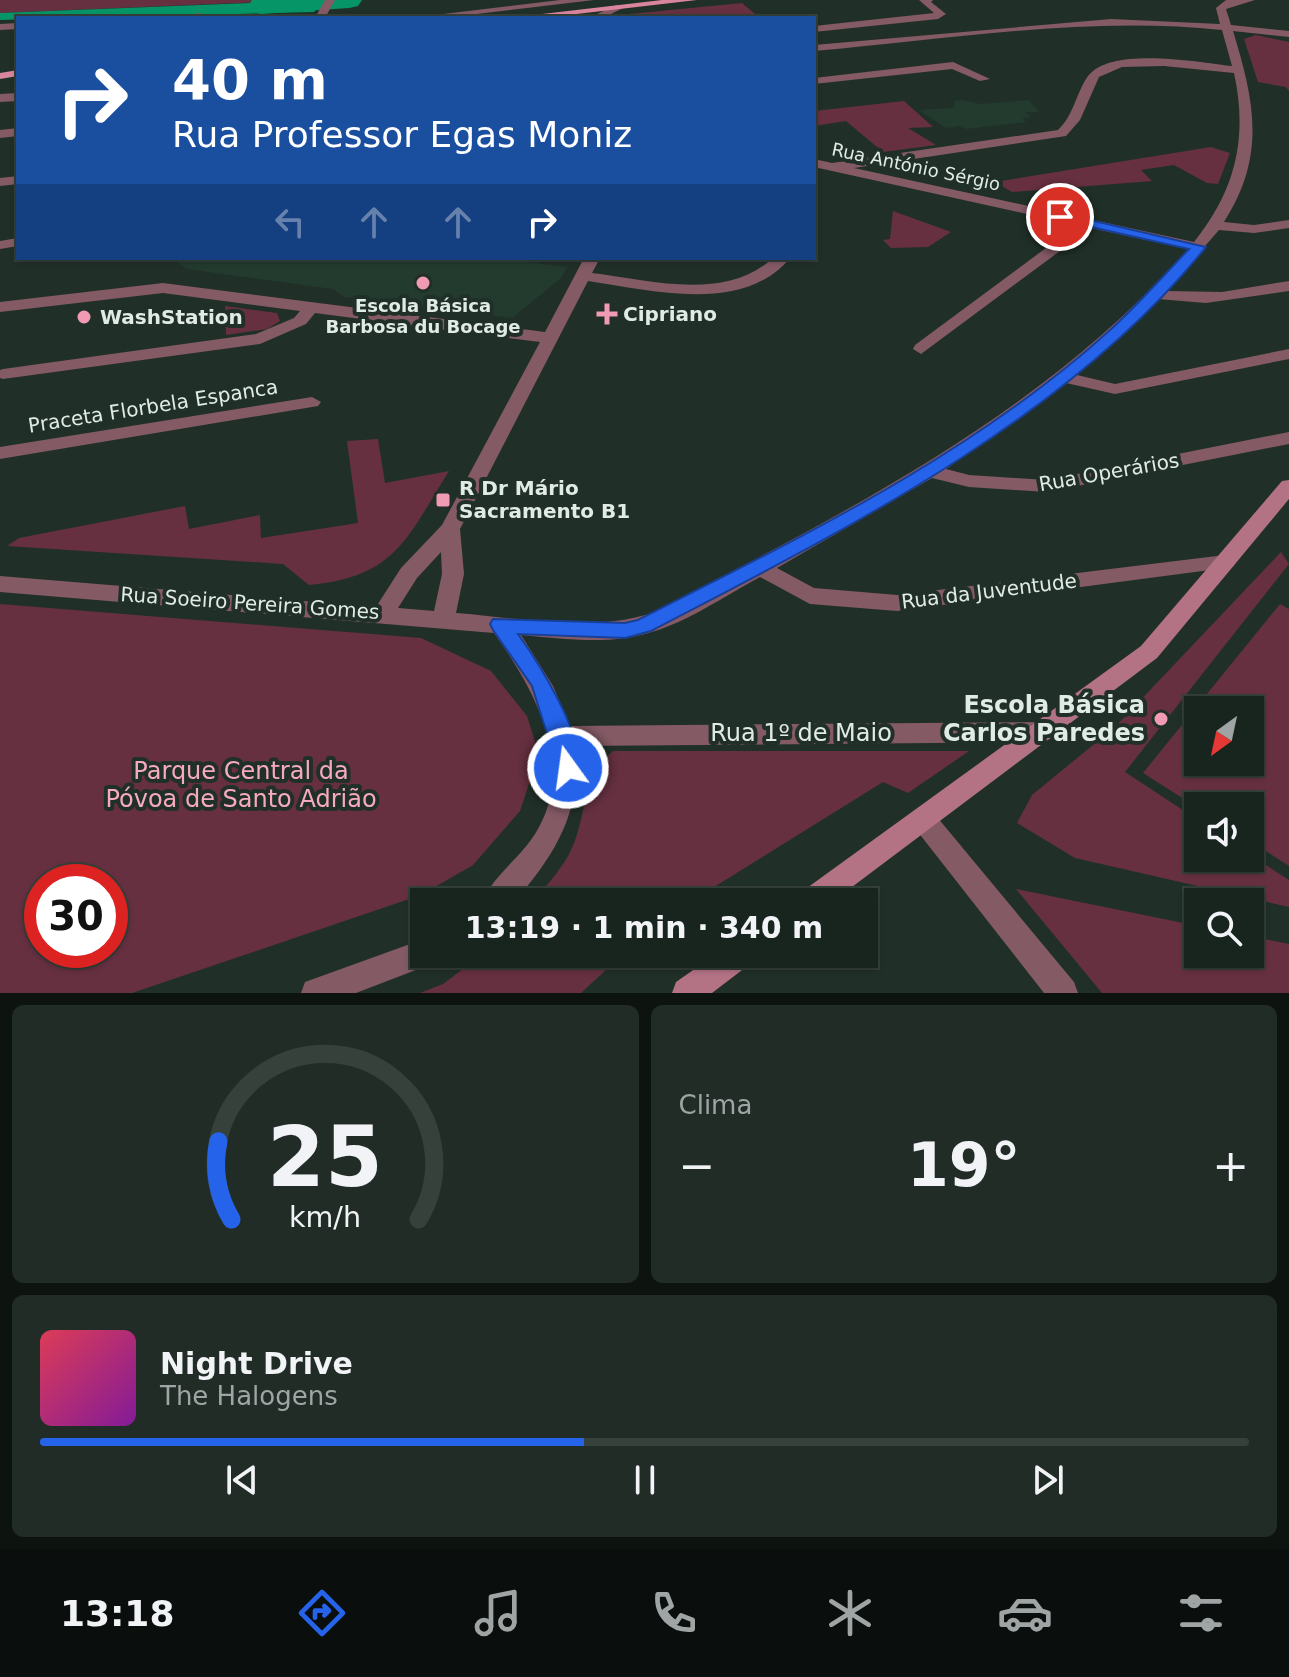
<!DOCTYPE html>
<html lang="pt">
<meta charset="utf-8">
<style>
:root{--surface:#18241e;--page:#212c27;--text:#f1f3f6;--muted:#9fa4a4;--line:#36413c;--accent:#2563eb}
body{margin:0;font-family:"DejaVu Sans",sans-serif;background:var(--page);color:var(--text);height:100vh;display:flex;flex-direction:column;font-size:30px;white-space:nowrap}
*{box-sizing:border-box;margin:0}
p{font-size:26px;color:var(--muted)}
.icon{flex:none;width:44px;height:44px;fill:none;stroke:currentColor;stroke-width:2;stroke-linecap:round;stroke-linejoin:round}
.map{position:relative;height:993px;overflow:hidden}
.details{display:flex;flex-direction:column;gap:12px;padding:12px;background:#0d1410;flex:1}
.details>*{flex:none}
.guide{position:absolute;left:16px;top:16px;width:800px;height:244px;border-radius:0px;box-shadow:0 2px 6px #0004,0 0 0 2px var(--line);background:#1a4fa0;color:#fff;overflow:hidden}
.needle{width:52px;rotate:213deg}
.tools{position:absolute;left:1184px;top:696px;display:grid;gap:16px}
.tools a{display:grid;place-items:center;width:80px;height:80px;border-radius:0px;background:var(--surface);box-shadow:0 2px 6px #0004,0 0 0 2px var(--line);font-size:40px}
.speed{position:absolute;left:24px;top:864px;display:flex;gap:16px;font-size:40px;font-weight:700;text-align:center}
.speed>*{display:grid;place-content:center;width:104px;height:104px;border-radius:50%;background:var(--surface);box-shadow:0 2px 6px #0004,0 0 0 2px var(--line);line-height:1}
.speed .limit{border:12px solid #d22;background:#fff;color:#111}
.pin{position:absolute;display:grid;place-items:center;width:68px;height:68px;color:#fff;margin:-34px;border:4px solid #fff;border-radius:50%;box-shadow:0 2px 8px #0007}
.me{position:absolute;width:88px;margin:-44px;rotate:346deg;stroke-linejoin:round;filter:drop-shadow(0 0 6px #0008)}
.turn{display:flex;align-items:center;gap:28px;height:168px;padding:0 24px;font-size:36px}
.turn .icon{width:104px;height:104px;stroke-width:2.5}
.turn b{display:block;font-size:56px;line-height:68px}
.lanes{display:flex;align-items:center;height:76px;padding:0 24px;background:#0003;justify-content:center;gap:40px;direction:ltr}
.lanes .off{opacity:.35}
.big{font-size:60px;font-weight:800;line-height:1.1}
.details .tile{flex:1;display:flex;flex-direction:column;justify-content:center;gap:12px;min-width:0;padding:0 28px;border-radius:12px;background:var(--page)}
.details .dial{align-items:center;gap:0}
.dial svg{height:208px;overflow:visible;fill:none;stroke:var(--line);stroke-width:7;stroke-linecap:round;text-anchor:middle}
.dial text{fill:var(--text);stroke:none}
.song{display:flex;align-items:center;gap:24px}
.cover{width:96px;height:96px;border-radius:12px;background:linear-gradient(135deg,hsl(350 70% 55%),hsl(290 70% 35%))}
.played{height:8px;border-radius:4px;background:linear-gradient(90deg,var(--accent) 45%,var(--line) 45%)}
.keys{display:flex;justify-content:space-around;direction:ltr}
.heat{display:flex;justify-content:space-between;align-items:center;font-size:44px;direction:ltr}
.details .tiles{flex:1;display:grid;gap:12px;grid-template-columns:1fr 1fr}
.tile:last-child{grid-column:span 2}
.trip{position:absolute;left:410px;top:888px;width:468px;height:80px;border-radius:0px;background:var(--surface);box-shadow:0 2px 6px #0004,0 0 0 2px var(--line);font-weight:800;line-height:80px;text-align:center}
.menu{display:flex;height:128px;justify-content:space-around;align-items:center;background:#0a0e0c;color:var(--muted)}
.menu .icon{width:56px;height:56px}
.menu .active{color:var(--accent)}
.menu b{font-size:36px;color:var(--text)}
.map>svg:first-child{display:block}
.built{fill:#233b2f}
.green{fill:#663041;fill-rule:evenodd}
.water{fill:#069567}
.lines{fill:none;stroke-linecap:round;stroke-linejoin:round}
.river{fill:#069567;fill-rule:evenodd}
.street{fill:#845a65;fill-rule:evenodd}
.secondary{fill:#b47285;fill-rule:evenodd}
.primary{fill:#da859e;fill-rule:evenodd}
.route{fill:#2563eb;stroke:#184099;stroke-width:2}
.poi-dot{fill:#f19ab3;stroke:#203028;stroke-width:3}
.labels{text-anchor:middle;stroke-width:8;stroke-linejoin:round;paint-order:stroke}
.far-street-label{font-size:18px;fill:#e1ebe6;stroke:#203028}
.far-poi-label{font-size:18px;font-weight:bold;fill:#e1ebe6;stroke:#203028}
.poi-label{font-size:20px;font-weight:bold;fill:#e1ebe6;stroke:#203028;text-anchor:start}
.street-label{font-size:20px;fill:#e1ebe6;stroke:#203028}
.near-poi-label{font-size:24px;font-weight:bold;fill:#e1ebe6;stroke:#203028;text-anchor:end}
.near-street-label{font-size:24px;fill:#e1ebe6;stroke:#203028}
.near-park-label{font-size:24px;fill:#f7aabf;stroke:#203028}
</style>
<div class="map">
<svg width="1289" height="993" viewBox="0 0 1289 993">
<rect width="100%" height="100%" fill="#203028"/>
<path class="built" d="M961,100L981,104L1029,100L1039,112H1025L1031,117L1022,118L1026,122L966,129L960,126L946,128L919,110L954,108L955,101Z
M170,258H497L567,267L561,278L512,318L344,297L333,289L187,269Z"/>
<path class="green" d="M0,0H313L0,13Z
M742,3L760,18H617L630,14Z
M1256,35L1289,42V91L1286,87L1258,82L1244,39Z
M904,101L933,127L908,128L936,145L883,152L846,121L814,126V111Z
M1211,147L1230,153L1218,184L1207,183L1174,165L1141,170L1152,181L1012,192L995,182Z
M893,211L951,232L928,247L891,248L883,240L890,239Z
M225,306L277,313L280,321L267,329L226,335Z
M378,439L385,483L449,471C407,538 396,577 309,585L283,564L7,546L19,538L185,506L189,529L260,515L261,538L358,523L347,441Z
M1281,552L1289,564L1125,772L1198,820V858H1250V855L1289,880V907L1075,858L1017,823L1032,795L1115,727Z
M0,604L421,638L491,671L527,716L539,754L520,811L473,865L421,895L132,993H0ZM42,882H110V950H42Z
M1280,604L1289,609V866L1250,841V806L1198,808L1143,773ZM1198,710H1250V762H1198Z
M613,751H969L908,793L883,782L690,902H533C545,887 559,872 568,856C587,823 581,776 613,751Z
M1016,889L1198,926V954H1250V936L1289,944V993H1102Z
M483,954H623L581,993H420L443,984Z"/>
<path class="water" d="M324,0L314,12L0,20V13Z"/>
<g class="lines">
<path class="river" d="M252,0H362L358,6L349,8L261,14L252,12L248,6Z"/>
<path class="street" d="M325,0H335L325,18H315Z
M560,0H594L444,18H410Z
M919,0H933L931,2L946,14L938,19L814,32V26L934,13Z
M1226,0H1255L1226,9L1231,25L1289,31V37L1233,31C1254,100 1267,155 1224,222L1254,225L1289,220V228L1254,233L1219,230L1166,291L1222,292L1289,281V291L1206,303L1158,299L1077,375L1115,384L1289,349V359L1115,394L1066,383L946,469L969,475L1047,480L1289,432V444L1047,492L969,487L932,478L777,568L814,588L897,595L1225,555L1233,557L1236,562L1233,567L897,611L810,604L760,577C717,600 674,632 625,638C591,643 555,638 521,635L553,686L570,726L1041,722L1050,725L1053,732L1050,739L1041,742L575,746C583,810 555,855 514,902H482C493,876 520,858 535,834C578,766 534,689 494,633L0,592V576L376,607L401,568L442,525L540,342L315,313L306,324L260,344L3,379L0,378V370L3,369L256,334L294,318L300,311L163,293L0,312V302L163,283L545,332L584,258H600L592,273C650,280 725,302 773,258H790C743,315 650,290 588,281L460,529L464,574L456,613C524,618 602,636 667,607C696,593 724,576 752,561C911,477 1068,386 1188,249L1091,228L921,354L913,349L915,345L1077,225L814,167V159L832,163L1058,130C1074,115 1076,93 1088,76C1111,46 1198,62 1232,66L1222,30C1087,16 949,39 814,51V45L1111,19L1220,24L1216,8ZM1164,66L1234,73C1248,137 1236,190 1194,242L854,168L1066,136L1080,120L1099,77L1122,67ZM441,552L442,574L434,611L398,608L417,578Z
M616,5L625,7L603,18H589Z
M200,13L204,18H165Z
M18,23V29L0,30V24Z
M953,62L990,79L980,81L952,69L814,84V78Z
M18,93V101L0,102V94Z
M18,128V136L0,138V130Z
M18,176V184L0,186V178Z
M18,238V246L0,249V241Z
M312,397L321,402L318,406L0,459V447Z
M923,807L932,811L1074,982L1078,993H1044L914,827L910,819L914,811Z
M424,939V954H438L434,963L356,993H301L305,982Z"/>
<path class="secondary" d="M1289,480V499L1157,658L832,902H796L800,893L1141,646L1282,481Z
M716,954H755L750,964L712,993H672L676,982Z"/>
<path class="primary" d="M662,0H697L542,18H507Z
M18,70V76L0,79V73Z"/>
</g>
<path class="route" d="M1060,213L1206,247C1068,419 843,531 651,631L625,638L518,634C536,659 591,744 576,775L568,777L560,775L532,686L493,630L490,624L493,619L625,623L638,620C801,537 972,455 1109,331C1137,306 1163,276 1189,249L1056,219L1054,217Z"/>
<g class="poi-dot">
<circle cx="423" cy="283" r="8"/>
<path d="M603 302h8v8h8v8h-8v8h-8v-8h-8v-8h8z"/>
<circle cx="84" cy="317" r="8"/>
<rect x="435" y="492" width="16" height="16" rx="4"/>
<circle cx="1161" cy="719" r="8"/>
</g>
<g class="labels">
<g class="far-street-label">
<text transform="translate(916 167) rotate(12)" y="6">Rua António Sérgio</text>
</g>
<g class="far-poi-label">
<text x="423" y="312">Escola Básica<tspan x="423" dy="21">Barbosa du Bocage</tspan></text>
</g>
<g class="poi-label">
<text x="623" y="321">Cipriano</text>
<text x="100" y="324">WashStation</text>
<text x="459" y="495">R Dr Mário<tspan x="459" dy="23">Sacramento B1</tspan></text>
</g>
<g class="street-label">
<text transform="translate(153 406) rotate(-9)" y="7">Praceta Florbela Espanca</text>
<text transform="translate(1109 472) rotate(-10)" y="7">Rua Operários</text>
<text transform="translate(989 591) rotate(-7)" y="7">Rua da Juventude</text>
<text transform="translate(250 603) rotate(4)" y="7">Rua Soeiro Pereira Gomes</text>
</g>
<g class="near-poi-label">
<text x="1145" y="713">Escola Básica<tspan x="1145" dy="28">Carlos Paredes</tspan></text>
</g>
<g class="near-street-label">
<text x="801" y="741">Rua 1º de Maio</text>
</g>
<g class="near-park-label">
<text x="241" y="779">Parque Central da<tspan x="241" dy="28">Póvoa de Santo Adrião</tspan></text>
</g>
</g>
</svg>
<div class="tools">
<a><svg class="needle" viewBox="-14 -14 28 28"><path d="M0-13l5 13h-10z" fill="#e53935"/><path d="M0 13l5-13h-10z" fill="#9fa4a4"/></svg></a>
<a><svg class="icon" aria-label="sound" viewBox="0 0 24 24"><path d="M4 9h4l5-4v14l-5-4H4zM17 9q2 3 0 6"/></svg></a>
<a><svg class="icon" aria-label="search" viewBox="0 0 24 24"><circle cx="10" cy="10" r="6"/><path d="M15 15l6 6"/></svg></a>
</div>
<div class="speed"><div class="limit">30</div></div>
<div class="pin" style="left:1060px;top:217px;background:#d93025"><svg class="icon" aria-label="arrive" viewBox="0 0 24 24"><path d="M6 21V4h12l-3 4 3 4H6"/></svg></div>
<svg class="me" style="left:568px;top:768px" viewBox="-20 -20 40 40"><circle r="17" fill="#2563eb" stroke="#fff" stroke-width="3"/><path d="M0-11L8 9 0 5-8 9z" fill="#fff"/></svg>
<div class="trip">13:19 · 1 min · 340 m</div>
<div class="guide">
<div class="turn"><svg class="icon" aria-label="right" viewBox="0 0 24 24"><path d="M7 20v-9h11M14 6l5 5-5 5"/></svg><div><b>40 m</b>Rua Professor Egas Moniz</div></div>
<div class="lanes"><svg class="icon off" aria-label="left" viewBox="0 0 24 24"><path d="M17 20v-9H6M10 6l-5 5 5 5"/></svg><svg class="icon off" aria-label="ahead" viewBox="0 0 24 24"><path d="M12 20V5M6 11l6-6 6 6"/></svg><svg class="icon off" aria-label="ahead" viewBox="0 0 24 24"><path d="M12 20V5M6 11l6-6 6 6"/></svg><svg class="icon" aria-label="right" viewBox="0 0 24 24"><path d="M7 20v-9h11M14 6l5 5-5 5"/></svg></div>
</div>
</div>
<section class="details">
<div class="tiles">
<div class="tile dial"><svg viewBox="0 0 100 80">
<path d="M14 69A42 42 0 1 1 86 69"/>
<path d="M14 69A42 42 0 0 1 9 39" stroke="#2563eb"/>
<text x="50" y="56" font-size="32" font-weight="700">25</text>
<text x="50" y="72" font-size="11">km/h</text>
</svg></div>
<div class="tile"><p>Clima</p>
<div class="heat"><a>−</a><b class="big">19°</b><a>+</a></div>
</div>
<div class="tile">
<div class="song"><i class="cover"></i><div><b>Night Drive</b><p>The Halogens</p></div></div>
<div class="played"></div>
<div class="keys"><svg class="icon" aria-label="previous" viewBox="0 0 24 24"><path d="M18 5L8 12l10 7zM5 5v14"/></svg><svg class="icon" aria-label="pause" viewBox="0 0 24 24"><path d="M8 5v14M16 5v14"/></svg><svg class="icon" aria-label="next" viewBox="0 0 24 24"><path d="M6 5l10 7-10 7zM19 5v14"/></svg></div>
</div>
</div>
</section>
<nav class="menu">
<b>13:18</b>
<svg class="icon active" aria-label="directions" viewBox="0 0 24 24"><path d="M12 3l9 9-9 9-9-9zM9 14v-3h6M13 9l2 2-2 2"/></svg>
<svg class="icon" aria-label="music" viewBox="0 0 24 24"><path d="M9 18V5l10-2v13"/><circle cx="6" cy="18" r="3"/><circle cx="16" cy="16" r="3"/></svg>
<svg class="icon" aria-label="phone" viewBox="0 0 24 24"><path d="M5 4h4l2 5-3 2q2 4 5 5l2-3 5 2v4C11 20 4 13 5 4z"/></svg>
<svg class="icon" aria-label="climate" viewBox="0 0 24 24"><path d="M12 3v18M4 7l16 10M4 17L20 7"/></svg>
<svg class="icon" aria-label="car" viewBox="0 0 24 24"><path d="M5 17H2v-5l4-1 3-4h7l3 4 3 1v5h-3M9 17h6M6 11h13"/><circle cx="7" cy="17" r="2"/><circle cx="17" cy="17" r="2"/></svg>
<svg class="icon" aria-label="filters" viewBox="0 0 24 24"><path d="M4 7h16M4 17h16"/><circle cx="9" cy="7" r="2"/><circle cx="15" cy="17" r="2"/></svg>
</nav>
